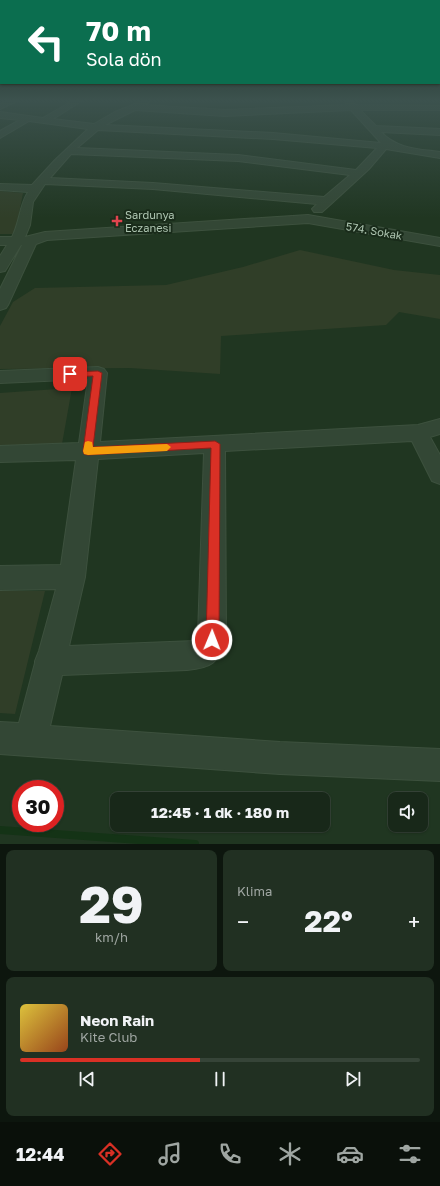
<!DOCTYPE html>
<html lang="tr">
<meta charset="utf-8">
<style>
:root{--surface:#182819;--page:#213022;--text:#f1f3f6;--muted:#9fa6a2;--line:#364438;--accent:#d93025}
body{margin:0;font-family:"Golos Text",sans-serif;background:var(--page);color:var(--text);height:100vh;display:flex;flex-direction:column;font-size:15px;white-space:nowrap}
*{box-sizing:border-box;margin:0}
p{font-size:13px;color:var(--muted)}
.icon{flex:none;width:22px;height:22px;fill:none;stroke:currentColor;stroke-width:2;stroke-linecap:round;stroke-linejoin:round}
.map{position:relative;height:844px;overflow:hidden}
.drawer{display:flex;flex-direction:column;gap:6px;padding:6px;background:#0d160e;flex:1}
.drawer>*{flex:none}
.top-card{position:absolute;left:0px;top:0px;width:440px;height:84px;box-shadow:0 1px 3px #0004,0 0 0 1px var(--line);background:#0b6e4f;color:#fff;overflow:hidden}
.buttons{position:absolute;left:388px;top:792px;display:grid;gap:8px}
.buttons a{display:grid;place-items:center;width:40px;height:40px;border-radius:8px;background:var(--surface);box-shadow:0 1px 3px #0004,0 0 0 1px var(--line);font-size:20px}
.speed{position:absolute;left:12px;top:780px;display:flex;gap:8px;font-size:20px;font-weight:700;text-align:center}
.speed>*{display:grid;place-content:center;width:52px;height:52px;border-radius:50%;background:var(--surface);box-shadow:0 1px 3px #0004,0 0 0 1px var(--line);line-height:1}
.speed .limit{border:6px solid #d22;background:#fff;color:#111}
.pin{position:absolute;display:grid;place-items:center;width:34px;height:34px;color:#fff;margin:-17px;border-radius:8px;box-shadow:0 2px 6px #0006}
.me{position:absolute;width:44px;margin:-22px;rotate:1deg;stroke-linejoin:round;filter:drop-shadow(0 0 3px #0008)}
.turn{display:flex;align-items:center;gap:14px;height:84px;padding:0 20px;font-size:18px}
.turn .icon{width:52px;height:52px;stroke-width:2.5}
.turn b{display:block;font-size:28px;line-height:34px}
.big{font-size:30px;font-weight:700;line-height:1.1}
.drawer .tile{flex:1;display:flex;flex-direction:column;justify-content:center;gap:6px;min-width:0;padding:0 14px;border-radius:8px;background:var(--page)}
.drawer .dial{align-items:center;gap:0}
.dial b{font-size:52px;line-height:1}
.song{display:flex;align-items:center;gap:12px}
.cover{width:48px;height:48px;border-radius:6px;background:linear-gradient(135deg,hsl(50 70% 55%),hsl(20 70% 35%))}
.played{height:4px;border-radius:2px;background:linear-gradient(90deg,var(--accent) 45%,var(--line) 45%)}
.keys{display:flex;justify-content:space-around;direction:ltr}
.heat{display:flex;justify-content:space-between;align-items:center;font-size:22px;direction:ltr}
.drawer .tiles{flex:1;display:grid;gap:6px;grid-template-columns:1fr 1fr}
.tile:last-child{grid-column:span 2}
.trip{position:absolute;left:110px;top:792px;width:220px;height:40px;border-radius:8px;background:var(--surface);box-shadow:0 1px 3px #0004,0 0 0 1px var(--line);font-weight:700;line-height:40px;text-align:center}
.dock{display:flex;height:64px;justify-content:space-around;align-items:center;background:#0a100a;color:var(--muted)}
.dock .icon{width:28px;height:28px}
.dock .selected{color:var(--accent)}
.dock b{font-size:18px;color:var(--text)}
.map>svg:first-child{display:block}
.green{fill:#303e28}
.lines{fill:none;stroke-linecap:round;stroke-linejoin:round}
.stream{stroke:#143316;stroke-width:8}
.minor-casing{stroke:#3d513e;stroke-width:2}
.minor{fill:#334735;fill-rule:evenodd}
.route{fill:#d93025;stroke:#8d1f18}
.slow{fill:#f59e0b}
.health-dot{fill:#e0444e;stroke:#192b1a;stroke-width:1.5}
.labels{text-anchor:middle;stroke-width:4;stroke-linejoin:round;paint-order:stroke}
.far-poi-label{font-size:11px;fill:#adc4b0;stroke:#192b1a;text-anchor:start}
.far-street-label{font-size:11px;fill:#adc4b0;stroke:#192b1a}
</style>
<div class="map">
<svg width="440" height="844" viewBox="0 0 440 844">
<rect width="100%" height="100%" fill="#203621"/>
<path class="green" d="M0,191L23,193L15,234H0Z
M300,250L394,270L440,275V319L399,312L386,325L221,336L220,374L130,368L0,369V326L13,302L35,288L166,285L243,267Z
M72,388L62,444L0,447V393Z
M0,591H45L15,714L0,713Z"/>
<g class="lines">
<path class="stream" d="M0,830L195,844"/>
<defs>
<path id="minor" d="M9,100H19L0,109V104Z
M74,100H83L53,119L94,124L115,112L145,100L149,102L145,105L225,110L347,105L345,102L349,100L356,105L440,106V110H360L376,126L440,129V135L381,132C397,149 418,149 440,152V158L386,149L369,169L332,203L322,212H314L312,209L317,204L153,189L45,184L33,202L30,225L25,237L45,232L308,215L440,238V246L308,223L47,240L36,244L8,305L6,308L0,310V289L22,245H21L5,271L0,272V256L7,245H0V237H12C20,222 19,206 28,192L0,190V184L32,185L55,160L88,129L29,121L0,138V131L20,120L0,118V112L43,118ZM135,110L225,116L351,110L381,143L273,133L105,125ZM98,130L273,139L377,148L356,170L238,155L77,148ZM71,154L238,161L350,175L324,197L153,183L50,178Z
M98,367L104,369L107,373L100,442L418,425L440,419V434L430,437L440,455V484L432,481L412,441L225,451L226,640C216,664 213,667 187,670L62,675L50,726L280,742L440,749V781L280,774L0,754V722L19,723L35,663V661L39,651L56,589L0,590V566L61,565L76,460L0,462V446L79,443L88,379L0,383V371ZM204,453L198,636L195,641L69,646L85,577L98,459Z"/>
</defs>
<use href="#minor" class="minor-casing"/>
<use href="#minor" class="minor"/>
</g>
<linearGradient id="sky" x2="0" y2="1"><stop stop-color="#121e12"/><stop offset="0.46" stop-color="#3c524e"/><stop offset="1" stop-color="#3c524e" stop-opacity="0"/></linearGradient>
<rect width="440" height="218" fill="url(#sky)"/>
<path class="route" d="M98,371L102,373L93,447L215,441L220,444L219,640L217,644L212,646L208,644L206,640L211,448L88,455L84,454L83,451L93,376L70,377L66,374L70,372Z"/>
<path class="slow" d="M88,441L92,442L93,447L167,444L171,447L167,451L88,455L84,454L83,451L85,442Z"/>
<path class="health-dot" d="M115 215h4v4h4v4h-4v4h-4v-4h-4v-4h4z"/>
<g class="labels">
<g class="far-poi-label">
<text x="125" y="219">Sardunya<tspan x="125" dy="13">Eczanesi</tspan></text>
</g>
<g class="far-street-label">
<text transform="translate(374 231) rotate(10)" y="4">574. Sokak</text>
</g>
</g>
</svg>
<div class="buttons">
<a><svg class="icon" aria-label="sound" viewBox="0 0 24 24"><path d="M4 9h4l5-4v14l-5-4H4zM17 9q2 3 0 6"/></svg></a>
</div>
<div class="speed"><div class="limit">30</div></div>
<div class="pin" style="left:70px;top:374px;background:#d93025"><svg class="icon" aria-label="arrive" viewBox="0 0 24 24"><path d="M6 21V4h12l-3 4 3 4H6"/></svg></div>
<svg class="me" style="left:212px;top:640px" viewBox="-20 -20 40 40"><circle r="17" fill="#d93025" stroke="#fff" stroke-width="3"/><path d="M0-11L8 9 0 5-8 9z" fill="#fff"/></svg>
<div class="trip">12:45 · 1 dk · 180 m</div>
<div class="top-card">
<div class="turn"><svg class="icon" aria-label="left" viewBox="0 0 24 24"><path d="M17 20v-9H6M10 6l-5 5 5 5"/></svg><div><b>70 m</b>Sola dön</div></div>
</div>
</div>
<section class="drawer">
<div class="tiles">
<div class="tile dial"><b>29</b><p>km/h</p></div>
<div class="tile"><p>Klima</p>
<div class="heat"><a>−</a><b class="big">22°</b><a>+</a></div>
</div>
<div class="tile">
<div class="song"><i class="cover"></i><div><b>Neon Rain</b><p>Kite Club</p></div></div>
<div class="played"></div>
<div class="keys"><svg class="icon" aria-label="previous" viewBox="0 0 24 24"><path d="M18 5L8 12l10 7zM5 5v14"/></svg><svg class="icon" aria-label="pause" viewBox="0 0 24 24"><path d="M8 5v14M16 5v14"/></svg><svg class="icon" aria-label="next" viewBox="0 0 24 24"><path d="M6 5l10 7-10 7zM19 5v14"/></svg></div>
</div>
</div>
</section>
<nav class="dock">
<b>12:44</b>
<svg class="icon selected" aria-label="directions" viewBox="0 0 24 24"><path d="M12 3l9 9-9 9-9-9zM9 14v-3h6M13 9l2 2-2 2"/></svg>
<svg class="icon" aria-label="music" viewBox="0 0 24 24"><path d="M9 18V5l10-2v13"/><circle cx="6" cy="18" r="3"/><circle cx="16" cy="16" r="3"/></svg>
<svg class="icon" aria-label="phone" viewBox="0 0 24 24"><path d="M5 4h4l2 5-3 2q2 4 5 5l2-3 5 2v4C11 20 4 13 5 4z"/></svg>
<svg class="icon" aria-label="climate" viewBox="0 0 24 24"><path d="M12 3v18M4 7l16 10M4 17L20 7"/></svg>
<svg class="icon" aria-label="car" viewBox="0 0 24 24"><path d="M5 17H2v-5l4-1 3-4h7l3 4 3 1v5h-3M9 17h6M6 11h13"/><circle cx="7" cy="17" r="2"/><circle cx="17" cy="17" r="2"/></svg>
<svg class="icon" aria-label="filters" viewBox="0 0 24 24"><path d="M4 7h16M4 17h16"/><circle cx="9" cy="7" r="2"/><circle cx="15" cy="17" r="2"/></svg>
</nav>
